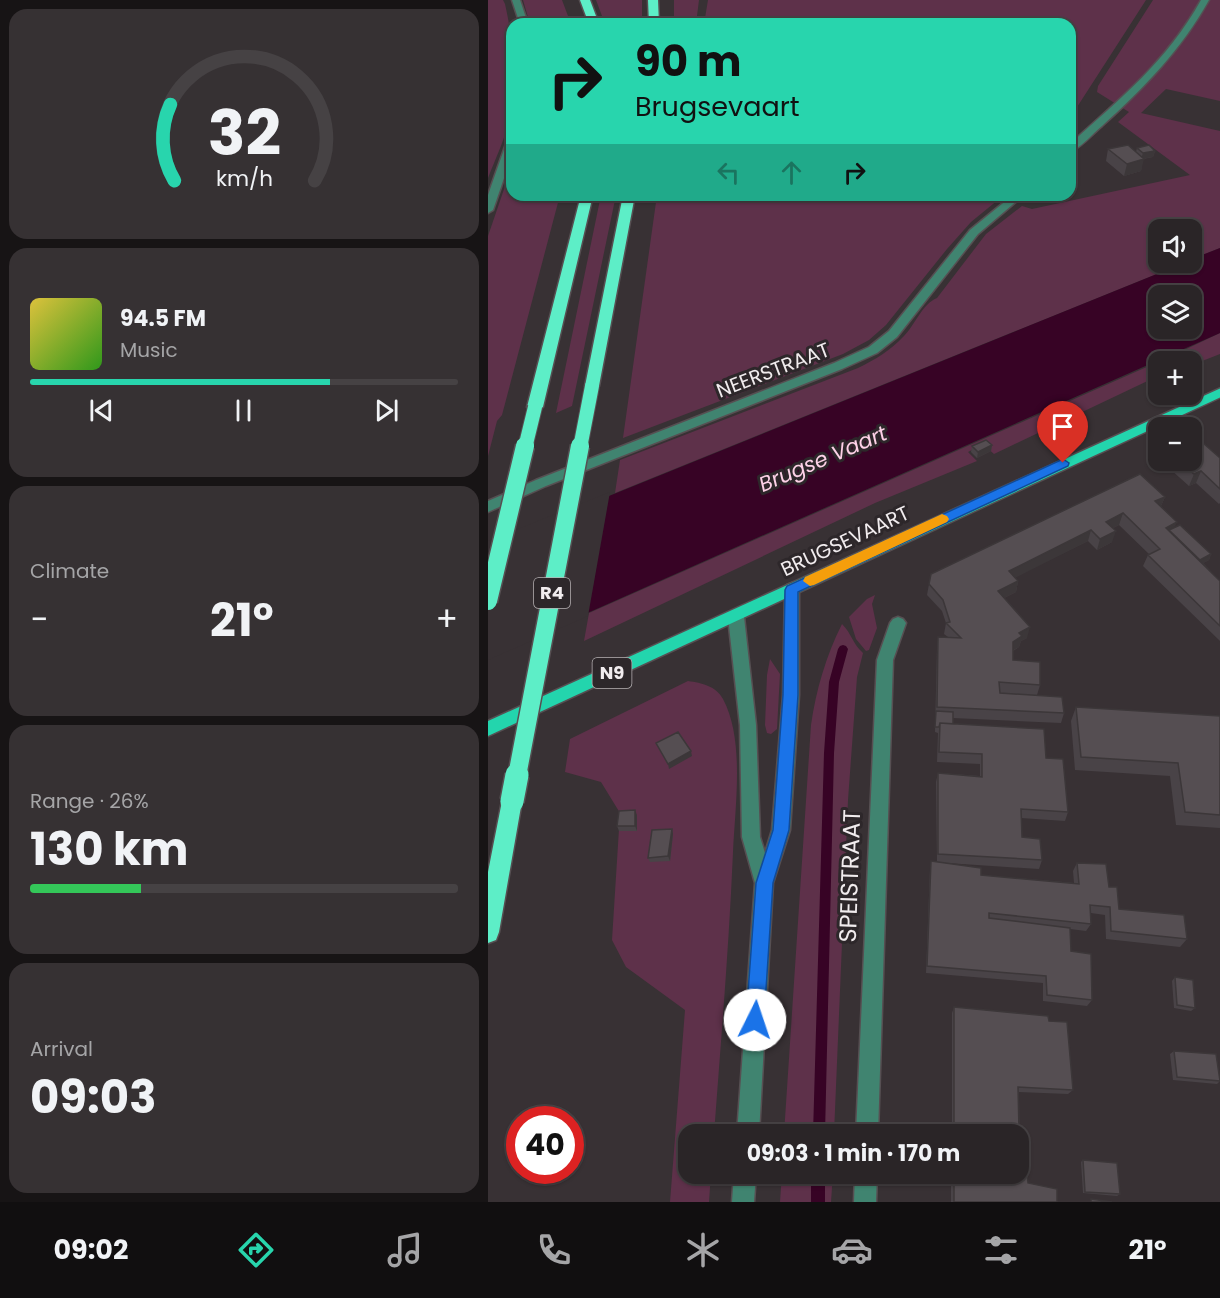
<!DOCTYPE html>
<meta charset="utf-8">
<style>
:root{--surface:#2a2527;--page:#363133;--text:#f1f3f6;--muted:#a5a5a7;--line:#464244;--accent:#28d5ad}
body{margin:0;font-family:Poppins,sans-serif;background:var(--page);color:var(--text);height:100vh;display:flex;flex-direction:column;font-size:22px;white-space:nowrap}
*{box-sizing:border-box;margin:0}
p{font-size:20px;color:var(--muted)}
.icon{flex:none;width:33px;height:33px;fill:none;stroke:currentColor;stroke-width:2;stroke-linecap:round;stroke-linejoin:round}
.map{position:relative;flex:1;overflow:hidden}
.side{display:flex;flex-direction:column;gap:9px;padding:9px;background:#171415;width:488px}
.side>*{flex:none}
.guide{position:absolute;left:18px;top:18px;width:570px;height:183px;border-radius:18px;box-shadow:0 2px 4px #0004,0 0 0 2px var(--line);background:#28d5ad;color:#111;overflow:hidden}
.buttons{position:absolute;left:660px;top:219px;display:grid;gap:12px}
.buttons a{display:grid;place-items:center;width:54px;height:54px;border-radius:12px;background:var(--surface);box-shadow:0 2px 4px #0004,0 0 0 2px var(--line);font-size:30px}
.speed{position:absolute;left:18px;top:1106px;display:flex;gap:12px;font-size:30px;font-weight:700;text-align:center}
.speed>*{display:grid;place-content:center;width:78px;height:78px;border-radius:50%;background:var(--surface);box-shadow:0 2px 4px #0004,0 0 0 2px var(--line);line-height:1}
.speed .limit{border:9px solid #d22;background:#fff;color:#111}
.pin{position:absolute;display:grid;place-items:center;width:51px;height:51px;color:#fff;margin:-62px -26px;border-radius:50% 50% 50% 0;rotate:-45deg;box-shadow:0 0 6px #0007}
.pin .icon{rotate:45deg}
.me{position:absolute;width:66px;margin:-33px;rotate:4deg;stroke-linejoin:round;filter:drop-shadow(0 0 4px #0008)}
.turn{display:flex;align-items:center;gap:21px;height:126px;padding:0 30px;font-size:27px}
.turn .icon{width:78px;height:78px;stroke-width:2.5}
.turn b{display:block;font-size:42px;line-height:51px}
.lanes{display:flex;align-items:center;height:57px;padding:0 30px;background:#0003;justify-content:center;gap:30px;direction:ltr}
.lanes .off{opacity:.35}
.big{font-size:45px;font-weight:700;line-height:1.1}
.side .widget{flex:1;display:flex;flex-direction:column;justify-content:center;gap:9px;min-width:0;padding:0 21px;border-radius:18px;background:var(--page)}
.side .dial{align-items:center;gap:0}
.dial svg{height:156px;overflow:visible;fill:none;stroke:var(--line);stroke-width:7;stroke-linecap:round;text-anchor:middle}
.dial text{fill:var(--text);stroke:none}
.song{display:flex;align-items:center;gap:18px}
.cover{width:72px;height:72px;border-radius:9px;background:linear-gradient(135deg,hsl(50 70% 55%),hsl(110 70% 35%))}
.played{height:6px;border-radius:3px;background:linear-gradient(90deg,var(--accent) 70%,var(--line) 70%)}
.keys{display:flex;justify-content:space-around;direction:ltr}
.heat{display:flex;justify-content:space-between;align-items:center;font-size:33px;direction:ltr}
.charge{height:9px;border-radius:4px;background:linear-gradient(90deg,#34c759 26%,var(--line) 0)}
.trip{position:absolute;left:190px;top:1124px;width:351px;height:60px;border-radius:18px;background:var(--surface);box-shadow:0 2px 4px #0004,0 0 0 2px var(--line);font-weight:700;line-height:60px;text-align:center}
.menu{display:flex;height:96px;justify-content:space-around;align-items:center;background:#110f10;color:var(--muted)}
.menu .icon{width:42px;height:42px}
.menu .active{color:var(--accent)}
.menu b{font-size:27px;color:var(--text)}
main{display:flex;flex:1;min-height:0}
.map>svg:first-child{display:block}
.green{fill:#5e314a}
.water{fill:#370325;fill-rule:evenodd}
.pier{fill:#383134}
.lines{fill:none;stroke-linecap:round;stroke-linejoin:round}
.stream{fill:#370325;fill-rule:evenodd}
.minor-casing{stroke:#564f52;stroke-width:3}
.major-casing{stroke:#564f52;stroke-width:3}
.highway-casing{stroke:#564f52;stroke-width:3}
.minor{fill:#408470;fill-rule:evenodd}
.major{fill:#23d5ad;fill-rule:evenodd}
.highway{fill:#5deec7;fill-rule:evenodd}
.highway-bridge-far2-casing{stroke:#564f52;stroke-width:16;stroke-linecap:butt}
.highway-bridge-far1-casing{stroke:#564f52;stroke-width:21;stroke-linecap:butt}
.highway-bridge-casing{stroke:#564f52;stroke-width:26;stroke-linecap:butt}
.highway-bridge-far2{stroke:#5deec7;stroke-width:14}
.highway-bridge-far1{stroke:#5deec7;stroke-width:18}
.highway-bridge{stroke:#5deec7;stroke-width:23}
.wall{fill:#494347}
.shaded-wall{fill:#3c3739}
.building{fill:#554e52;stroke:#3c3739;stroke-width:1.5}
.route{fill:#1a73e8;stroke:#114b97;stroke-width:1.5}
.slow{fill:#f59e0b}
.labels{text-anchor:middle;stroke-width:6;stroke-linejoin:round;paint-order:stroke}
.shield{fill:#2d272a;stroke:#b6b1b3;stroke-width:1.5}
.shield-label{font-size:18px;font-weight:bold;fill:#f1ecee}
.street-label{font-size:20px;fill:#f1ecee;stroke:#2d272a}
.water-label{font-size:21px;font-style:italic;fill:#fdd1e7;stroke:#2d272a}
.near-street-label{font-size:24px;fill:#f1ecee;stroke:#2d272a}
</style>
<main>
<section class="side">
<div class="widget dial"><svg viewBox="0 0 100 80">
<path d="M14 69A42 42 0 1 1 86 69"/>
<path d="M14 69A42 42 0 0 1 12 30" stroke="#28d5ad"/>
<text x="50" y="56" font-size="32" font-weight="700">32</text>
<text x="50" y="72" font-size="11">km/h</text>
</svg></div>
<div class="widget">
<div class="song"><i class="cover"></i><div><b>94.5 FM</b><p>Music</p></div></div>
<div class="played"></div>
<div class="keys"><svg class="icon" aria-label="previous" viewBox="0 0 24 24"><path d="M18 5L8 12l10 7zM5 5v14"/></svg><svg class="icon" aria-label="pause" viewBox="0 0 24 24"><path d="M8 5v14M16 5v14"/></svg><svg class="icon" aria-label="next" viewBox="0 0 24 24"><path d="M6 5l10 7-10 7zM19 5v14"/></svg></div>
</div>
<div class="widget"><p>Climate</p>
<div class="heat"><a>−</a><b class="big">21°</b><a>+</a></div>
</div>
<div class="widget"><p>Range · 26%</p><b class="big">130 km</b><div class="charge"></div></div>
<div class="widget"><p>Arrival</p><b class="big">09:03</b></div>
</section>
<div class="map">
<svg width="733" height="1202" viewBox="0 0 733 1202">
<rect width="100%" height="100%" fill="#383134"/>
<path class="green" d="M0,0H15L17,4C25,39 31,90 20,125C15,143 7,160 0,178Z
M35,0H74L83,24H42Z
M108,0H154V24H117Z
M186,0H211L208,24H186Z
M220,0H658L582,118V24H216Z
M665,0H732V101L678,89L653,113L732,131V248L704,259V230H670V262L696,263L127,493L132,460L370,368C388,359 402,351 416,336C427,325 434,304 449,298L498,234L534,206L544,209L702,175L630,122L641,112L609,92L610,86Z
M24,166V195H72L14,415L9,421L0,456V236Z
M113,195H128L84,406L68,413Z
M169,195H516L483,222L459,249L398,325L381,340L355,354L135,438Z
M732,333V354L704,365V362H671Z
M670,362V376L506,454L495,444L480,452L489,461L387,503L96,641L101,613Z
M387,595L384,604L389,628L381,650L378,651L368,639L361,617L379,599Z
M354,624C364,634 364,643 375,653L369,677L360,800L346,1134H296L323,725C328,690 338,656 354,624Z
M282,659L292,674L289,729L283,734L279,733L277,725L279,675Z
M200,681C214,683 228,686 235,699C257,740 247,806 245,852C241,946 233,1040 226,1134H201V1173H223L221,1202H182L197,1010L138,967L124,940L132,813L113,782L77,772L82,739Z
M294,1173H345L343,1202H292Z"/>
<path class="water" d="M732,248V333L0,657V545L696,263L704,262V259ZM670,296H704V328H670Z"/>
<path class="pier" d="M122,492L100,616L0,660V541Z"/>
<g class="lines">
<path class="stream" d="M355,645L358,646L360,649L351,682L346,753L337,1134H325L336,753L341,682L350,649L352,646Z
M323,1173H337V1202H323Z"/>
<defs>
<path id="minor" d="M24,0H32L40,24H32Z
M713,0H721C693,50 656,88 614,126C604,134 594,147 582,152V144C633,98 679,61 713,0Z
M24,138V155L5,210L0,213V195L19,141Z
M525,195H536L490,234L409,337L389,353L354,369L58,486L0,512V501L48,480L346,363L381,347L401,331L482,230Z
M304,583L309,585L311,589V695L302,830L285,883L271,1134H249L267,883L254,837L252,725L240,617L243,613H253L256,617L268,725L272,837L277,853L284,830L295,695L297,589L299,585Z
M410,617L415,619L418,623L405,660L390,1134H368L389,660L402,623L405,619Z
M246,1173H268L266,1202H244Z
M367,1173H389L388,1202H366Z"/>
<path id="major" d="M733,388V397L0,736V721Z"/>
<path id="highway" d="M92,0H102L111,24H101Z
M160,0H170L171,24H161Z
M93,195H105L55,407L47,412L39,407Z
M135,195H147L111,386L104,391L97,386Z
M24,791L31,794L34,801L11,932L8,940L0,943V872L14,801L17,794Z"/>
</defs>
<use href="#minor" class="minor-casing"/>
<use href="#major" class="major-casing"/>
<use href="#highway" class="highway-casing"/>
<use href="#minor" class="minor"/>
<use href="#major" class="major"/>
<use href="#highway" class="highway"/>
<defs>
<path id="highway-bridge-far2" d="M37,448L47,407
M92,448L104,386"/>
<path id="highway-bridge-far1" d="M0,601L37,446
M29,776L92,446"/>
<path id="highway-bridge" d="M24,801L29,775"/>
</defs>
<use href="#highway-bridge-far2" class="highway-bridge-far2-casing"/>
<use href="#highway-bridge-far1" class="highway-bridge-far1-casing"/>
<use href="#highway-bridge" class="highway-bridge-casing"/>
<use href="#highway-bridge-far2" class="highway-bridge-far2"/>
<use href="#highway-bridge-far1" class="highway-bridge-far1"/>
<use href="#highway-bridge" class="highway-bridge"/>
</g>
<path class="wall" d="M649,148L667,151L665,157L655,159L653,171L636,176L618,161L620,149L648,152Z
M504,445L503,451L489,458L483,452L484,446Z
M732,458V503L731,504L708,483L701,486L682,469L685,460H704Z
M677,497L673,506L686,527L723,554L721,560L715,563L732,581V641L655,566L660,555L661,554L631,525L625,528L624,542L609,550L600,541L527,577L530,581L528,592L516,598L539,638L533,641L531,647L525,651V660L552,685L549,695L576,713L573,723L465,718V724L558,758L580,812L577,821L533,818L534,837L554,860L551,869L459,863L493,875L586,883L585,871L589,863L621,887L631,909L699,939L692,947L618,939L617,915L603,913V924L598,931L582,929L583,951L604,1000L599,1006L555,1001V983L438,973L442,869L443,861L449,862L448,782L450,773L492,776V764L449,762L450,733L447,732L449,647L450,637H460L456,634L458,623L454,611L439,595L441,584Z
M588,707L732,716V828L688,825L682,776L587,770L583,721Z
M149,815V831H131L129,826Z
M184,829L185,834L182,861L162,862L160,858Z
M687,977L707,1008L703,1011L686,1008L684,981Z
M466,1007L561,1021L585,1090L580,1094L531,1092L532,1172L540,1183L569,1202H463V1173H531V1134H464V1013Z
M686,1051L732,1081L729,1084L685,1080L682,1054Z
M595,1160L632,1194L629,1196L595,1193L593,1162Z"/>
<path class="shaded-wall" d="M667,151L665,157L653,159L655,153Z
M656,159L653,171L636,176L639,164Z
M504,445L503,451L489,458L490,452Z
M713,471L708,483L701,486L706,474Z
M677,497L672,508L667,501Z
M635,513L631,525L615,533L618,522Z
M689,522L684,533L678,528Z
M603,530L600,541L519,582L521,571Z
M628,531L624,542L609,550L612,539Z
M723,554L721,560L704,569L706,563Z
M530,581L528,592L508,602L510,591Z
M542,627L539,638L533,641L531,647L522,652L525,642L531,633Z
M203,751L204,756L181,769L180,764Z
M147,810L149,815V831L147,826Z
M184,829L185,834L182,861L180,856Z"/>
<path class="building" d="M640,145L656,159L639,164L620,149Z
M661,145L667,151L655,153L649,148Z
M498,440L504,445L490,452L484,446Z
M715,443L732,458V489L713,471L706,474L690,460H704V449Z
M652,474L677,497L667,501L689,522L678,528L732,581V626L660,555L672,549L635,513L618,522L628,531L612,539L603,530L521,571L530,581L510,591L542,627L531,633L534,636L525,642V660L552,662V685L511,682L512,693L574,697L576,713L449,707L450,637L473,638L458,623L462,622L455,600L441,584L443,574Z
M692,525L723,554L712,560L681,530Z
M588,707L732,716V815L697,812L690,763L593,757Z
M448,711L465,712V724L452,723L451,727H447Z
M452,723L556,729L558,758L575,759L580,812L533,809L534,837L552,839L554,860L450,854V773L494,777V754L451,752Z
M190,732L203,751L180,764L168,743Z
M147,810V826H129L131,811Z
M184,829L180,856L160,858L164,830Z
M443,861L493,868V875L591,884L589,863L618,864L621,887H629L631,909L696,915L699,939L623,931L622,907L602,905L603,924L501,913V918L582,928L583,951L603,954L604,1000L559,995L558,976L439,966Z
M687,977L705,980L707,1008L689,1005Z
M466,1007L560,1016L561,1021L579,1022L585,1090L530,1087L532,1172L539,1173L540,1183L569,1189V1202H466V1173H531V1134H466Z
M686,1051L728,1054L732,1081L689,1077Z
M595,1160L629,1163L632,1194L597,1192Z
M603,1199L624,1202H603Z"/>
<path class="route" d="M575,459L581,463L580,466L310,592V695L301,830L285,883L276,1020L274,1026L267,1029L261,1026L258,1020L268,883L285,830L295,695L297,590L299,586Z"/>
<path class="slow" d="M454,514L459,516L461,519L459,522L326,585L322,586L315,581L317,577Z"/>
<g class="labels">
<g class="shield">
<rect x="46" y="578" width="36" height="30" rx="4.5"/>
<rect x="104.5" y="658" width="39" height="30" rx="4.5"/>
</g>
<g class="shield-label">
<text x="64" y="599">R4</text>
<text x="124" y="679">N9</text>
</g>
<g class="street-label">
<text transform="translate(285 370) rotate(-21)" y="7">NEERSTRAAT</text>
<text transform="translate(357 541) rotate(-25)" y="7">BRUGSEVAART</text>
</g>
<g class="water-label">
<text transform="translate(335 459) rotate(-23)" y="7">Brugse Vaart</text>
</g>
<g class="near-street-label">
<text transform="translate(362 876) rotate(-88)" y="8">SPEISTRAAT</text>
</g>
</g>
</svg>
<div class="buttons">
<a><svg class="icon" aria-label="sound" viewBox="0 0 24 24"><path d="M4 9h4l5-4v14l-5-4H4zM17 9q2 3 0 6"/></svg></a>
<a><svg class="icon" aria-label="layers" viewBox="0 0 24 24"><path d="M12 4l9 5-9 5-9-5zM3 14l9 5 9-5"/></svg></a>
<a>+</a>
<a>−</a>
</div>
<div class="speed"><div class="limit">40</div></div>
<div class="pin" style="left:575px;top:463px;background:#d93025"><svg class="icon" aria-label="arrive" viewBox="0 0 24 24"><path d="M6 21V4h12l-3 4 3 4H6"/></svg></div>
<svg class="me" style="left:267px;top:1020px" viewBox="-20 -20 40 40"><circle r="19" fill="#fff"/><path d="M0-13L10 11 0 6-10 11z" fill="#1a73e8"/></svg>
<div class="trip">09:03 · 1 min · 170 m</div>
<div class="guide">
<div class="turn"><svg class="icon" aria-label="right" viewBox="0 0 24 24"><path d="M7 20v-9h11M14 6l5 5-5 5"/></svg><div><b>90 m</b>Brugsevaart</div></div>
<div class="lanes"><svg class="icon off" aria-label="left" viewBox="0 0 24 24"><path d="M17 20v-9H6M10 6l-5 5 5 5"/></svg><svg class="icon off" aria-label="ahead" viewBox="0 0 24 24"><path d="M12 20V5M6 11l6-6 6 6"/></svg><svg class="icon" aria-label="right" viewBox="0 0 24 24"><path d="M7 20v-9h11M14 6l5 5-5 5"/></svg></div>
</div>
</div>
</main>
<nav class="menu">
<b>09:02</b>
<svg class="icon active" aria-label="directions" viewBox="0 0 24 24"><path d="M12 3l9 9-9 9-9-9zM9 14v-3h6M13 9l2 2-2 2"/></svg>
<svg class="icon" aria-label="music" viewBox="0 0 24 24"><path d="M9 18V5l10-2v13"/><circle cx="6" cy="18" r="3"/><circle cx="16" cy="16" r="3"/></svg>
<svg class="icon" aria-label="phone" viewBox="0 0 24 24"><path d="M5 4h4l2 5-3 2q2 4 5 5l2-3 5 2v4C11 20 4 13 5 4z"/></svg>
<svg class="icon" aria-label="climate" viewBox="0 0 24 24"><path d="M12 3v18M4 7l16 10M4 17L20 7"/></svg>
<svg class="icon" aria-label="car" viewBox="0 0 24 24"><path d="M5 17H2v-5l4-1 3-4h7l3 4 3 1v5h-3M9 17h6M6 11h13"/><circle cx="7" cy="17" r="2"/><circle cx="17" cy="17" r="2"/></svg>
<svg class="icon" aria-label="filters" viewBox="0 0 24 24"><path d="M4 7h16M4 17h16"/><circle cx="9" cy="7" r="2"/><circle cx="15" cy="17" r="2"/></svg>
<b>21°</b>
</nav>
